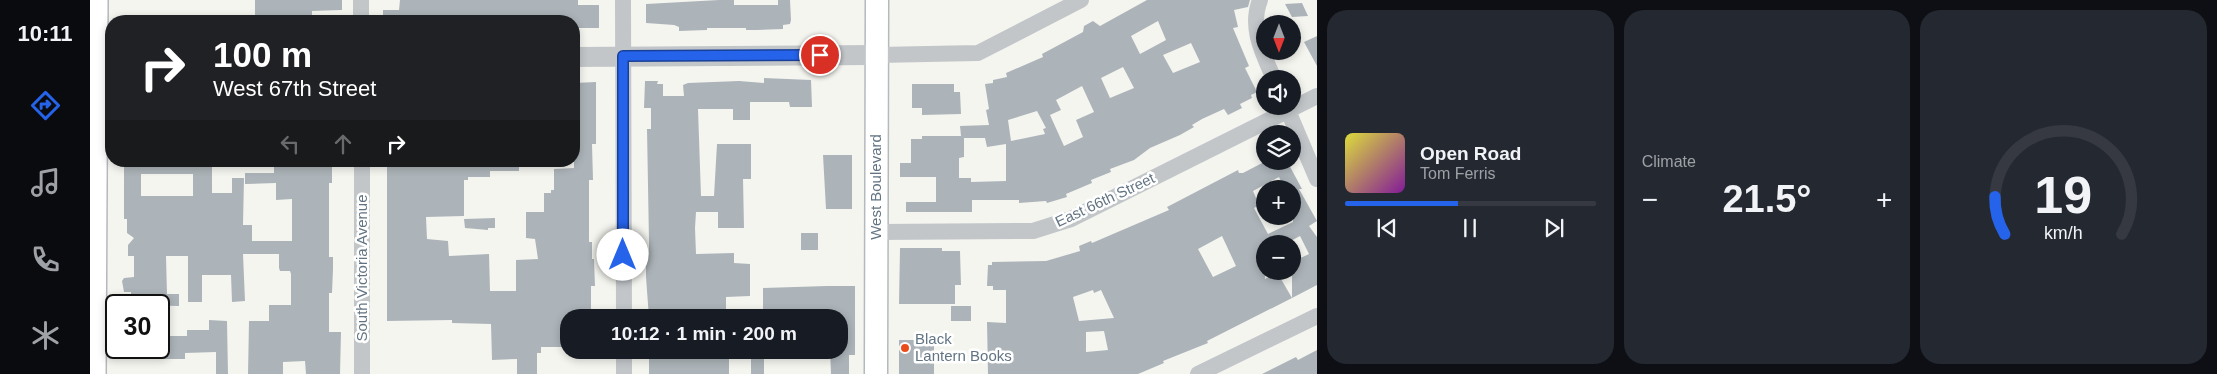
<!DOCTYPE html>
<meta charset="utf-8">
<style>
:root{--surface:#171b24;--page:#242831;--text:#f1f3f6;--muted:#9ea1a6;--line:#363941;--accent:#2563eb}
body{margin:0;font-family:Arial,sans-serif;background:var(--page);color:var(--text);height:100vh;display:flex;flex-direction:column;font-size:19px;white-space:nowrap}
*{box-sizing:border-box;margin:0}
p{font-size:16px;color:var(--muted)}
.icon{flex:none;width:28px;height:28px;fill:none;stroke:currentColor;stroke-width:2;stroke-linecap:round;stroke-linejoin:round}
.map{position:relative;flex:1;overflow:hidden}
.details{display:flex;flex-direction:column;gap:10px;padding:10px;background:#0d0f14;width:900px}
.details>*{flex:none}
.guide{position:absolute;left:15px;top:15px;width:475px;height:152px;border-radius:20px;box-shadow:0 2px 8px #0003;background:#202124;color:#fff;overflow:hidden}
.needle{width:32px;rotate:180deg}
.buttons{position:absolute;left:1166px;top:15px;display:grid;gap:10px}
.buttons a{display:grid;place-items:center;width:45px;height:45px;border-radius:50%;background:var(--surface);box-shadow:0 2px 8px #0003;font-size:25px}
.speed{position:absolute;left:15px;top:294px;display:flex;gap:10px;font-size:25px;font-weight:700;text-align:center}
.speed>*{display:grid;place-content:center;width:65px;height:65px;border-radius:50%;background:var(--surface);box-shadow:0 2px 8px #0003;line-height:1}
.speed .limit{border:2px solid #111;border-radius:8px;background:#fff;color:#111}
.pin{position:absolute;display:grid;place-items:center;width:42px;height:42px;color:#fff;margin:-21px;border:2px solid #fff;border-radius:50%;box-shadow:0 1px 5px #0007}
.me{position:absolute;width:55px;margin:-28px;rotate:0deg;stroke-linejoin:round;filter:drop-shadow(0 0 4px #0008)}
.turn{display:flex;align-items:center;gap:18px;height:105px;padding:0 25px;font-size:22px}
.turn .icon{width:65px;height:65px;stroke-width:2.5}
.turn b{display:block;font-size:35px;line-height:42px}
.lanes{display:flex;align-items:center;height:48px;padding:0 25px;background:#0003;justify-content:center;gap:25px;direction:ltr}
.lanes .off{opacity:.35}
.big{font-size:38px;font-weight:600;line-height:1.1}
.details .widget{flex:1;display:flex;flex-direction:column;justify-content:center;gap:8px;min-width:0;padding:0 18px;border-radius:20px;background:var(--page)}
.details .dial{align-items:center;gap:0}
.dial svg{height:130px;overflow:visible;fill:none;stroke:var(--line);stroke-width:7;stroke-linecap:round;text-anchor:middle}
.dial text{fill:var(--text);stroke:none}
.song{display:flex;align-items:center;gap:15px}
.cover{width:60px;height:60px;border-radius:8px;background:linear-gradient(135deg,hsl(60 70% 55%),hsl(290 70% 35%))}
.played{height:5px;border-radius:2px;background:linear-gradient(90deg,var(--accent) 45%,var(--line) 45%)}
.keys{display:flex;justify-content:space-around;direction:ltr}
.heat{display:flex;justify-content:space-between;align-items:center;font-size:28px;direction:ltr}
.details .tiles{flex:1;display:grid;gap:10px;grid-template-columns:repeat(3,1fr)}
.trip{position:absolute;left:470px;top:309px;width:288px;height:50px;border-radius:20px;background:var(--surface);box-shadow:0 2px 8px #0003;font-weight:600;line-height:50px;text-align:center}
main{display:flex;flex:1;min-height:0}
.dock{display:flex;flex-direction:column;width:90px;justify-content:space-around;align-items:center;background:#090b0e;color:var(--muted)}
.dock .icon{width:35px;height:35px}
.dock .on{color:var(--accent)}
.dock b{font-size:22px;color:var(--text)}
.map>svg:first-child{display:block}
.building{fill:#acb4b9;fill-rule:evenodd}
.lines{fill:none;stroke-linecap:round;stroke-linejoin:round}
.secondary-casing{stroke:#b4b9be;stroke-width:25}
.primary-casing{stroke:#b5b9bd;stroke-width:28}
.minor{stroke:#c2c6c9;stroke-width:16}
.tertiary{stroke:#c2c6c9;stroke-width:20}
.secondary{stroke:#fff;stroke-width:22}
.primary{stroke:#fff;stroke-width:25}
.route-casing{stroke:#184099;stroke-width:12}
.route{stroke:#2563eb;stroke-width:9}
.poi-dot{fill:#eb4d1a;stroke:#fff;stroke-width:2}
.labels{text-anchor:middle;stroke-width:5;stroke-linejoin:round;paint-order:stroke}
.street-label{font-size:15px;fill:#627483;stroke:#fff}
.poi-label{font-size:15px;fill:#627483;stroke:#fff;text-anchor:start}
</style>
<main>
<nav class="dock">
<b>10:11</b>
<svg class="icon on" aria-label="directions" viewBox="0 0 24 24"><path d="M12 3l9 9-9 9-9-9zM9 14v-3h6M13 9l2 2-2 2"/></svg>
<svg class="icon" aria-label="music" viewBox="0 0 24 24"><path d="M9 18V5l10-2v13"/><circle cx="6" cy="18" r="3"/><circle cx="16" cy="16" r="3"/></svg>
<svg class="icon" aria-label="phone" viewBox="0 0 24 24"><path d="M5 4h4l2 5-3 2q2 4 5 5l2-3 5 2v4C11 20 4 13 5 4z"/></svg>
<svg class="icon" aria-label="climate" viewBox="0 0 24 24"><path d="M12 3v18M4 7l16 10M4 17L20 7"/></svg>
</nav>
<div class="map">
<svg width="1227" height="374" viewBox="0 0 1227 374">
<rect width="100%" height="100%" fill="#f5f5f0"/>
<path class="building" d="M165,0H252V10L222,11V16H165Z
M310,0H488V5H509V28H484V21H293V10H309Z
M629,0H644V5H688V0H700L701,20L700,24L693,25V29L667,30H656V28H617V30L589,31V27L584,25L556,23V4Z
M1057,0H1160L1158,7L1144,10L1148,27L1143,28L1159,66L1155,68L1167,92L1161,95L1162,98L1150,104L1152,108L1138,115L1134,109L1112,119L1102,125L1104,127L1090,135L1060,148L1044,160L1020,169L1021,172L1001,180L1002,183L976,194L977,197L957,203L956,201L929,203V200H882V212H816V202H846V177H810V163H821V139H832V136H871L870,126L899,125L896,110L899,109L895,84L903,83V80L917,77L916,73L953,57L952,54L993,32L994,26L1003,21L1010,26ZM1068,21L1076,40L1050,54L1041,36ZM1101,43L1110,62L1083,73L1073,55ZM1033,67L1044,88L1020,98L1011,78ZM992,86L1004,112L986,120L993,137L974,146L960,115L971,110L966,100ZM947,111L956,128L953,129L955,134L921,141L918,120ZM874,138H895L897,147L916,144V181L881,182V178H869V158L874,157Z
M1212,3L1218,16L1202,17L1195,4Z
M1227,36V66L1214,42Z
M674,78L721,80L722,107H700L699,102H660V120H643V109H608L611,196H624L627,144H661V179H653L654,228H628V212H606L605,228L606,254L644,253V263L660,264V296L636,297V318H559L556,277V254H559V242L557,129H561V108H554L555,81H568L567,84H573V96H594L593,85L598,83L649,81L674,83Z
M506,82V144H502L503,180H499V242H502V259H504L505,286H501V318H479V347H451V353H447V374H427V359L402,360L401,324L362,323V320L297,321V161H429V171H400V177H378V180H374V216L336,217L337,239L358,241L359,256L399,254L400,291H426V260L448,259L445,239L436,238V212H454V193H461V190H464V169L484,168V83Z
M822,84H864V92H870L871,114L832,115V108H822Z
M733,155H762V209H736Z
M34,161H122V193H142V178H154L153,225H162V241H202V199L186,200V183L155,184V173H184V161H242V183H239V257H243V269L242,293H239V332H251L250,374H216L215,361L193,362V374H158L159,321H179V305H201V274L200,271H190L189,268V254H153L155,301L142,302L141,275H112V302H98V256H76L77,294H89V306L41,305V292H34L32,281L34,278L44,277V256H38V245L44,238L37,233V219H34ZM51,174H103V196H51Z
M1176,161H1197L1212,189H1209L1227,221L1219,226L1227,237V285L1202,298V262L1219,254L1210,236L1195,244H1175V279L1187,272L1202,298L1117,341L1118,343L1073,361L1074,363L1048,374H898L897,322L916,323V290H903V286H897L898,265H902V262L956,261L990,251L989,246L1001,241L1002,243L1079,210L1077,207L1148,170L1149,173H1153ZM1189,177L1192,184L1195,182L1199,189H1202L1203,222L1178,234L1164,208L1169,205L1163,191ZM1132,236L1146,266L1123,277L1108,249ZM1003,290L1004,293L1011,290L1024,318L989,321L983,297ZM1014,331L1018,350L996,352V332Z
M405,218V228H398V230L375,228L374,219Z
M711,233H728V250H711Z
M810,248H852V251H870L871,285H865V304H809Z
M737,286H765V355H759V374H741L740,350H749V318H737V312L673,313V288Z
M861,306H881V321H861Z
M119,320L137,321L138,374H126V352L95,353V359H38V348H69V336H97V330H119Z
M809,340H844V374H809Z
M559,350H639V374H559Z
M1227,350V374H1172L1206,357L1208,360Z
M661,359H674V374H661Z"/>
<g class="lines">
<defs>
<path id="secondary" d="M786,374L787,0"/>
<path id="primary" d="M3,374L5,0"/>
</defs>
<use href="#secondary" class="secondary-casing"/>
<use href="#primary" class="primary-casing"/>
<path class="minor" d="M271,0V21
M533,0L534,318
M1170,0C1159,28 1173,54 1184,79
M787,55L888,53L991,0
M1196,106L1227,179
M272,161V374
M786,232L943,231L981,219L1227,96
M534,374V350
M1108,374L1227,316"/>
<path class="tertiary" d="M484,57L787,55"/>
<use href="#secondary" class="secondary"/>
<use href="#primary" class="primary"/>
</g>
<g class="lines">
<defs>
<path id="route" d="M533,255V56L730,55"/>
</defs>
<use href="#route" class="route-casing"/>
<use href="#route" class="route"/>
</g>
<circle class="poi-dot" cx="815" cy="348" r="5"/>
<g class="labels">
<g class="street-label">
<text transform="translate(786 187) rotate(-90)" y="5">West Boulevard</text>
<text transform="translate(1015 200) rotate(-25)" y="5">East 66th Street</text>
<text transform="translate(272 268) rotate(-90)" y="5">South Victoria Avenue</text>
</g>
<g class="poi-label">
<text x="825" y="344">Black<tspan x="825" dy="17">Lantern Books</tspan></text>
</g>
</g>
</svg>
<div class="buttons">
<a><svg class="needle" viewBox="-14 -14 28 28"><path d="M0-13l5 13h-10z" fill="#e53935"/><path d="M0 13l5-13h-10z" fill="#9ea1a6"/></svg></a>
<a><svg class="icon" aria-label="sound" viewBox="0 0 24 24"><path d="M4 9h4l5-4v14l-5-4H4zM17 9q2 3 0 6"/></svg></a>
<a><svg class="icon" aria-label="layers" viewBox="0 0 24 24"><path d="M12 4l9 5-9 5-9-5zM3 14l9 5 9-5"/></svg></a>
<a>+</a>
<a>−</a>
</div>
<div class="speed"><div class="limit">30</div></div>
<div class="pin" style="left:730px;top:55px;background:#d93025"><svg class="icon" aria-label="arrive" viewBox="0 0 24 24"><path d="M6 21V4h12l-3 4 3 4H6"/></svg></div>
<svg class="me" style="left:533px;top:255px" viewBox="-20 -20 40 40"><circle r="19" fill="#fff"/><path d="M0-13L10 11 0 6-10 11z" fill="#2563eb"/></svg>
<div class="trip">10:12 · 1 min · 200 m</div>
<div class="guide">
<div class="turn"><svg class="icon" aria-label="right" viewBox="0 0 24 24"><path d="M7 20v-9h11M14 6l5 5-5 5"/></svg><div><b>100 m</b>West 67th Street</div></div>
<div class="lanes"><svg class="icon off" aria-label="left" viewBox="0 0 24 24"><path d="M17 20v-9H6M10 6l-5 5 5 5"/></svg><svg class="icon off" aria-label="ahead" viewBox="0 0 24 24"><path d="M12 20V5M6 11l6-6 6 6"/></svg><svg class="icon" aria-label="right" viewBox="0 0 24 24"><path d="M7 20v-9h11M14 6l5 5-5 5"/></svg></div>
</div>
</div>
<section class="details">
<div class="tiles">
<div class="widget">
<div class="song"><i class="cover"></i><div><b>Open Road</b><p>Tom Ferris</p></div></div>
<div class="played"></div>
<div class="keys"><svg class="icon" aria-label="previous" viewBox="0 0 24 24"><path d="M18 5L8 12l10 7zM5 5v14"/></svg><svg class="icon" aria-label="pause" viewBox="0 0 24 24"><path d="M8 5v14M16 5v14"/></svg><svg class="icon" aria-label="next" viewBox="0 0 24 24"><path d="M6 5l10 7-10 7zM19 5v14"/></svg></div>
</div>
<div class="widget"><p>Climate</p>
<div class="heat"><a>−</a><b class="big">21.5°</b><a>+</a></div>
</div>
<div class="widget dial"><svg viewBox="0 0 100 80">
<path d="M14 69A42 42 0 1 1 86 69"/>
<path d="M14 69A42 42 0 0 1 8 46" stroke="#2563eb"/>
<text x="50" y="56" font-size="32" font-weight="700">19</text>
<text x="50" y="72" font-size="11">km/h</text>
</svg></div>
</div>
</section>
</main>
